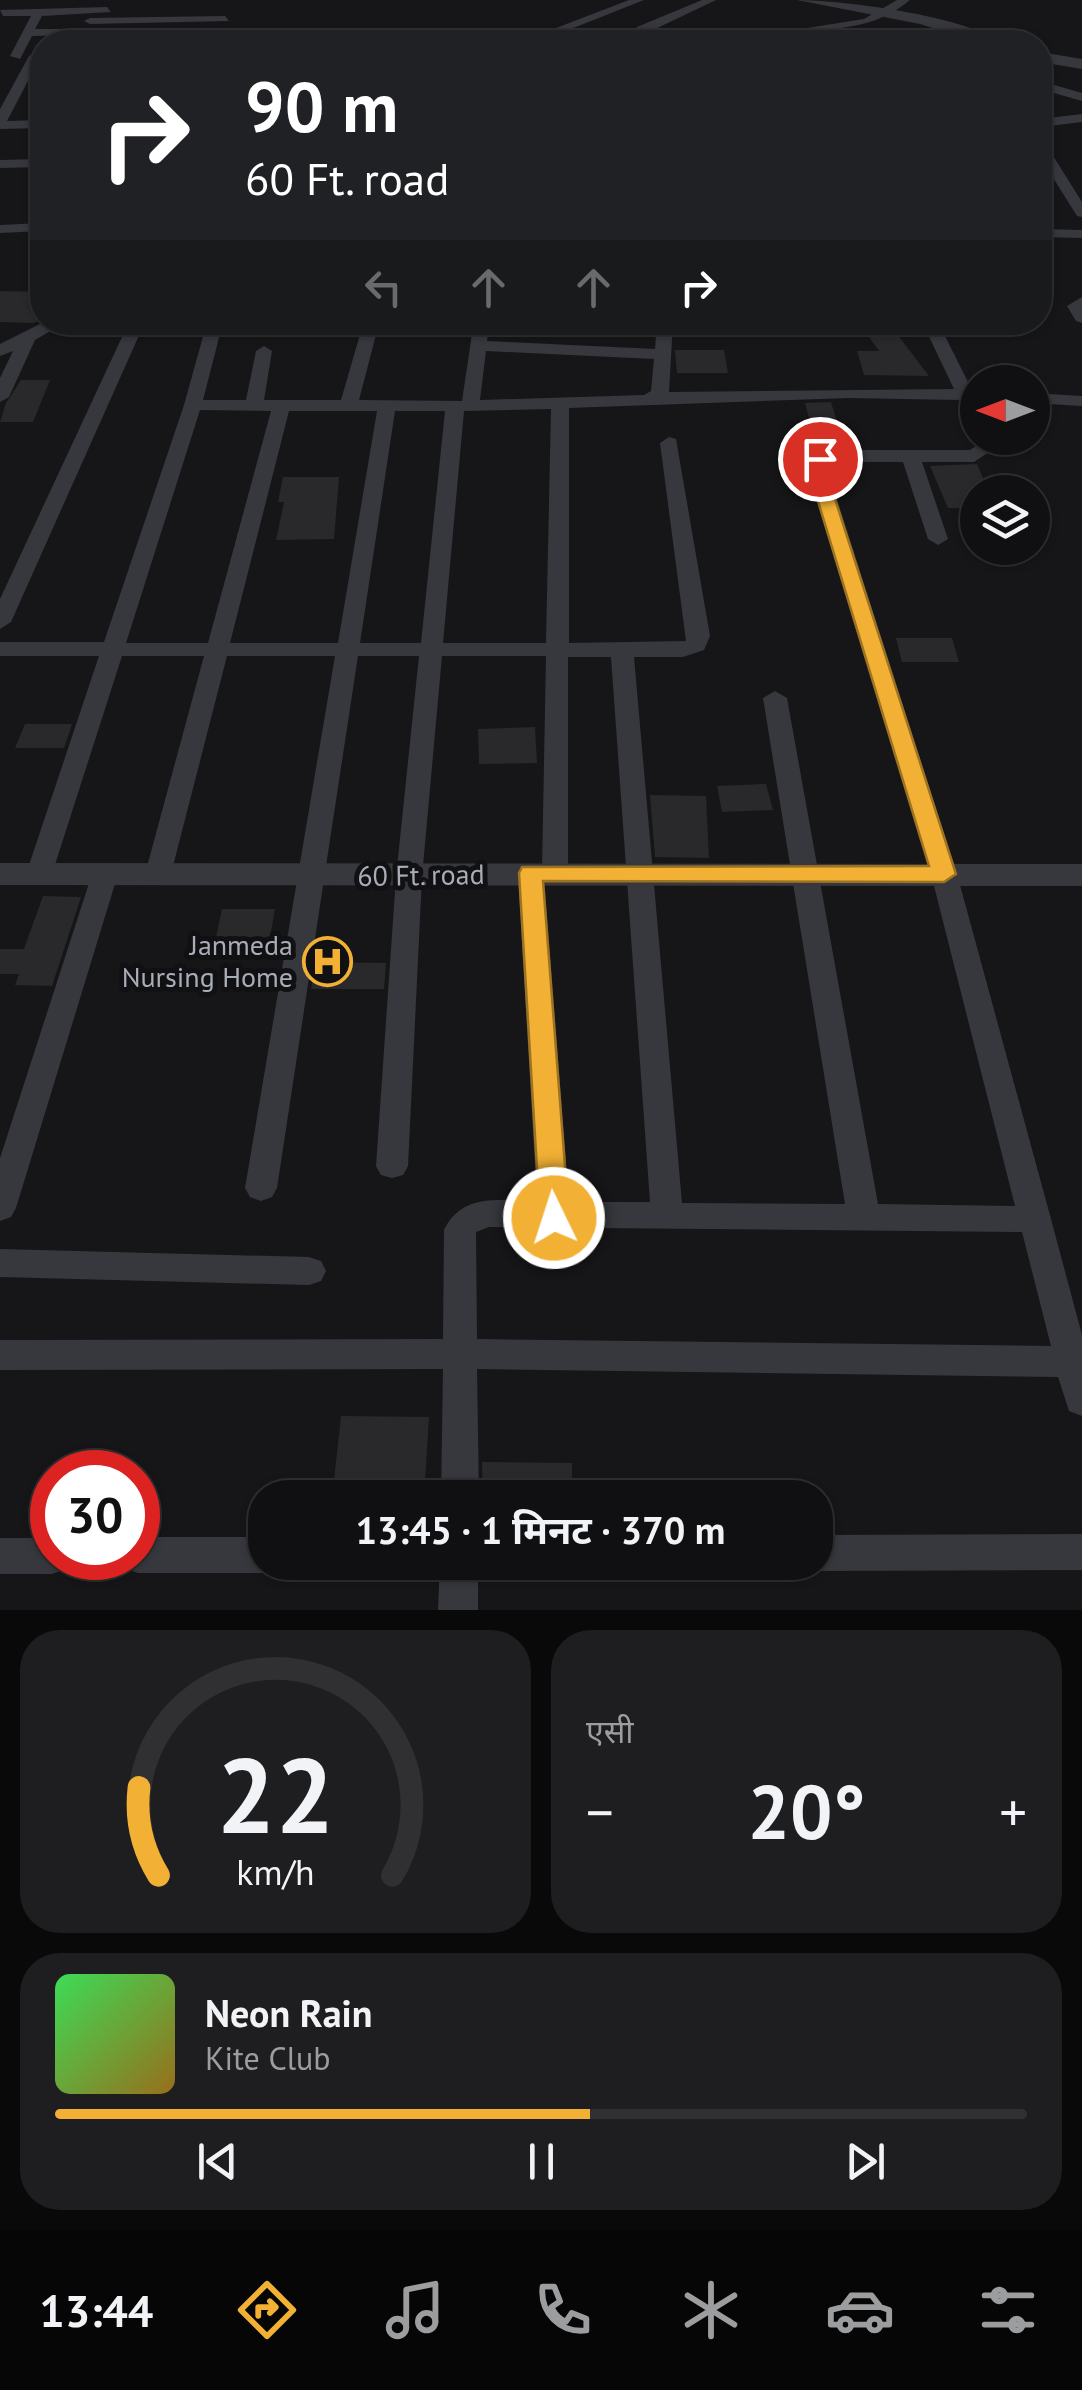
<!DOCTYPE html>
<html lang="hi">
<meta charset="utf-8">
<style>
:root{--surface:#101012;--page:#1e1e20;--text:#f1f3f6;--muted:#9c9d9f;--line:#303032;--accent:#f2b134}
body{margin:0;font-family:"PT Sans","Noto Sans Devanagari",sans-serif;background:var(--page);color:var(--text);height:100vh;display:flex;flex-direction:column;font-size:38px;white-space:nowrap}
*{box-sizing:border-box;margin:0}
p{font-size:32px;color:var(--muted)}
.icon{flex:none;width:55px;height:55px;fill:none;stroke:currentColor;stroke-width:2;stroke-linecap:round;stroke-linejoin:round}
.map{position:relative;height:1610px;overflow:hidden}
.details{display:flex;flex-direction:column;gap:20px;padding:20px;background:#09090a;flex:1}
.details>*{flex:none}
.guide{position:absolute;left:30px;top:30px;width:1022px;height:305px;border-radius:40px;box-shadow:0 2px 8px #0004,0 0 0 2px var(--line);background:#202124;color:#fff;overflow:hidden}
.needle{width:65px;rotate:270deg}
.tools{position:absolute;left:960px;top:365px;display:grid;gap:20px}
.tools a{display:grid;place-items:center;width:90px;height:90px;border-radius:50%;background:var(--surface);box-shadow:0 2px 8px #0004,0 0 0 2px var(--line);font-size:50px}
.speed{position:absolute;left:30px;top:1450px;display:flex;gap:20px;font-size:50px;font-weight:700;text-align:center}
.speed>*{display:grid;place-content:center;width:130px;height:130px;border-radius:50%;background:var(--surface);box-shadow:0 2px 8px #0004,0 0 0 2px var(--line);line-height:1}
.speed .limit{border:15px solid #d22;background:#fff;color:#111}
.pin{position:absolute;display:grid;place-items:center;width:85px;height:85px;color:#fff;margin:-42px;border:5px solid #fff;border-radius:50%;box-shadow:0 2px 10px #0007}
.me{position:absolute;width:110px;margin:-55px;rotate:356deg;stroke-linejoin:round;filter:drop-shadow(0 0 8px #0008)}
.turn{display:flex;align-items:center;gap:35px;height:210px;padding:0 50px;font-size:45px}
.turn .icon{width:130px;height:130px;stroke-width:2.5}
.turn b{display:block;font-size:70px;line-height:85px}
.lanes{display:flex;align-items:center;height:95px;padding:0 50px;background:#0003;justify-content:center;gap:50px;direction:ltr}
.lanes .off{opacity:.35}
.big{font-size:75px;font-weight:700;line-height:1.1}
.details .widget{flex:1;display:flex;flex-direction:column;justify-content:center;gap:15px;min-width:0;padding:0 35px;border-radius:40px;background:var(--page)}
.details .dial{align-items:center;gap:0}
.dial svg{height:260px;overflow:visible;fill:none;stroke:var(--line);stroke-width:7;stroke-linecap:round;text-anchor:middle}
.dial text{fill:var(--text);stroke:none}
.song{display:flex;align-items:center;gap:30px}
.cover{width:120px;height:120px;border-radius:15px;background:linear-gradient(135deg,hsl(130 70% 55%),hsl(40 70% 35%))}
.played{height:10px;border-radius:5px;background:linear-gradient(90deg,var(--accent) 55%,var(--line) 55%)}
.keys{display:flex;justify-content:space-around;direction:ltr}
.heat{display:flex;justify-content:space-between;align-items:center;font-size:55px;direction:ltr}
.details .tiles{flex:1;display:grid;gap:20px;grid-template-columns:1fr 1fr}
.widget:last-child{grid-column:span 2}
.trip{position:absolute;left:248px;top:1480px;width:585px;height:100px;border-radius:40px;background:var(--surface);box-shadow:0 2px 8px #0004,0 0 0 2px var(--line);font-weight:700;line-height:100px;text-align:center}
.tabs{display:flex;height:160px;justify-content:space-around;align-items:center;background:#060607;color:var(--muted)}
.tabs .icon{width:70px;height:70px}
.tabs .selected{color:var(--accent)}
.tabs b{font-size:45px;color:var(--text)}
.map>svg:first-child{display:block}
.building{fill:#29292c}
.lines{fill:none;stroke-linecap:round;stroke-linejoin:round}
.minor{fill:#37383d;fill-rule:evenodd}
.tertiary{fill:#37383d;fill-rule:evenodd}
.route{fill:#f2b134;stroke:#9d7322;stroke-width:2.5}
.labels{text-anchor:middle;stroke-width:10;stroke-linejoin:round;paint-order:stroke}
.street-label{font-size:28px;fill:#a8adb8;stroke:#111113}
.poi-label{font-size:28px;fill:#a8adb8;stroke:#111113;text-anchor:end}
</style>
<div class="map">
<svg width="1082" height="1610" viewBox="0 0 1082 1610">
<rect width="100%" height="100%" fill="#161618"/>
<path class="building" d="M0,291L42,292V319L34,323L0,322Z
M858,322H888L929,376L864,375L857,351H879Z
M675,350H724L728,373H677Z
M21,380H50L33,422H0L6,403Z
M831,402L839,429H812L805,403Z
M977,464L989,492H978V508H948L930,466Z
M283,477H339L334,539L276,540L284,502H278Z
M896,638H952L959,662H902Z
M25,724H72L64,748H15Z
M535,727L537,763L479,764L478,729Z
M766,784L773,810L722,812L717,786Z
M650,795L706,796L709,858L655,857Z
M43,896L81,897L52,986L15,985L19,974H0V949H24Z
M222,909H275L270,937H216Z
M315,962L386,963L384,989H311Z
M341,1416L429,1417L424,1498H332Z
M482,1462L572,1463V1498H483Z"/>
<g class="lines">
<path class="minor" d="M629,0H644L538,42H86L92,39L530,38Z
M702,0H716L628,42H615L637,27Z
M897,0H910C879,25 856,25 819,32C805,35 795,43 780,42L807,28L864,19Z
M107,7L111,12L42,16L35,29H108L112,34L32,36L20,59L10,56L31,16H3L0,10Z
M225,16L229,21L90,24L84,21L90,18Z
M35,52L41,56L7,121L42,120V128L0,129V109L29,56Z
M1040,81L1082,93V101L1040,89Z
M1082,114V122L1040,127V119Z
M1040,142L1045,143L1082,202V217L1077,216L1040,157Z
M42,159V167L0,168V160Z
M42,223V231L0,233V225Z
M1040,229L1082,230V238L1040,237Z
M1082,297V323L1076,321L1067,306Z
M44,322H66L35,340L9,397L0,402V378L13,351L0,356V344Z
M129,322H145L11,622L0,629V599Z
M207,322H223L203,400H246L256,351L264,346L272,351L264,400H341L361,331L369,326L377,331L359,400L462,401L473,327L479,322L489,327L487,341L655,349L657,322H673L669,392L954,389L922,322H938L972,390H978V424L972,423L960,400L849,398L569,408V643L686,641L660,443L669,437L676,439L710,636L704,650L683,657H634L682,1203L845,1204L763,698L775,691L787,698L878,1204L1015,1206L931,874L806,465L813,455L830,450H970L979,444L976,438L978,435L994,438L998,446L974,462H922L948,539L938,545L928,539L903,462H831L826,465L957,874L1051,1219L1082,1335V1416L1069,1411L1058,1377L477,1369L479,1498H441L443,1369L0,1370V1340L443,1339L444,1230C463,1192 499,1201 537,1201L518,873L531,864L542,870L546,656H442L422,877L408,1166L403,1175L392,1178L381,1175L376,1166L396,877L419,656H358L277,1188L272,1197L261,1201L250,1197L245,1188L335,656H227L171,874L158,883L145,874L204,656H122L52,874L39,883L26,874L99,656H0V642H104L184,405ZM486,351L654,359L651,391L644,395L480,400ZM551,409L546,643H443L464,411ZM200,410L271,411L208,643H126ZM289,411H377L338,643H230ZM395,411H445L421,643H360ZM568,657H611L650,1202H569L544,878L555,883L568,874ZM489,1227L1022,1232L1051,1346L477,1339L476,1232Z
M1032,393L1082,396V406L1032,403Z
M105,865L118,874L16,1208L11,1217L0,1221V1158L92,874Z
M0,1249L309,1257L321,1261L326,1271L321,1281L309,1285L0,1277Z
M1082,1534V1570L815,1571L800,1562H815V1535Z
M138,1537H265V1562H281L279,1568L265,1573H138L124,1568L120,1558H138Z
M0,1538H52V1558H70L66,1569L52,1574H0Z
M440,1562H478V1610H438Z"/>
<path class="tertiary" d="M797,0C843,0 964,16 1000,42H978L920,24Z
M1040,52L1082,59V69L1040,62Z
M0,863L1082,864V886L0,885Z"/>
</g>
<path class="route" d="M820,454L828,459L824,465L956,874L944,882L543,881L569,1218L565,1226L554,1229L544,1226L540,1218L519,873L522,867L929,866L807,465L814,455Z"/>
<defs>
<symbol id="hospital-ring" viewBox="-11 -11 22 22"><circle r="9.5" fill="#111113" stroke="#f2b134" stroke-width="1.5"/><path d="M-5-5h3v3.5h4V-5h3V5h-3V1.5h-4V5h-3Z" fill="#f2b134"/></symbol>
</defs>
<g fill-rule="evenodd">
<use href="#hospital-ring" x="300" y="934" width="55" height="55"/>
</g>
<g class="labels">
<g class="street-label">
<text transform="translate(421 875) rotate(-1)" y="10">60 Ft. road</text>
</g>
<g class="poi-label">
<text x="293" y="955">Janmeda<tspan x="293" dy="32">Nursing Home</tspan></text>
</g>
</g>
</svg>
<div class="tools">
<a><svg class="needle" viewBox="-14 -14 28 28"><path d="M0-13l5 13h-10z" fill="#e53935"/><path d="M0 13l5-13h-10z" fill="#9c9d9f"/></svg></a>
<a><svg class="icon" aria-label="layers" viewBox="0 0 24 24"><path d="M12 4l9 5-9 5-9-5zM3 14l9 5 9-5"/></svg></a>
</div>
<div class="speed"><div class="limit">30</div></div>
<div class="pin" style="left:820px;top:459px;background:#d93025"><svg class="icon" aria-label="arrive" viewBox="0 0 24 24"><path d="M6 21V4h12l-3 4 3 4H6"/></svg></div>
<svg class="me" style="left:554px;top:1218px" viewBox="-20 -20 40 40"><circle r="17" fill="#f2b134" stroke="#fff" stroke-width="3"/><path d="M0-11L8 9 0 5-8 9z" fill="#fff"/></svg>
<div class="trip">13:45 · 1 मिनट · 370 m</div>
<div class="guide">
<div class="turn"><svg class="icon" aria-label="right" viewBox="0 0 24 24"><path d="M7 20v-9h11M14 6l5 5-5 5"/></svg><div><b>90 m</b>60 Ft. road</div></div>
<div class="lanes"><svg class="icon off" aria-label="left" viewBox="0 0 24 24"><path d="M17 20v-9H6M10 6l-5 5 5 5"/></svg><svg class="icon off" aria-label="ahead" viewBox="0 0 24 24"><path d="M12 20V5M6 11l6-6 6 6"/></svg><svg class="icon off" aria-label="ahead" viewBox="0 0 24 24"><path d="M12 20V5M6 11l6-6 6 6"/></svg><svg class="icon" aria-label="right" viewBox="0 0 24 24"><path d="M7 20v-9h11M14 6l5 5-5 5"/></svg></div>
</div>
</div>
<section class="details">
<div class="tiles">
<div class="widget dial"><svg viewBox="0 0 100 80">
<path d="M14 69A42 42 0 1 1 86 69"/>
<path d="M14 69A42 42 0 0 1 8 42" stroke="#f2b134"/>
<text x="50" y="56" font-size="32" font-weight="700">22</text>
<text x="50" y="72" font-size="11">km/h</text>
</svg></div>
<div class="widget"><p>एसी</p>
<div class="heat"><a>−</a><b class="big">20°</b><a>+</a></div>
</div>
<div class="widget">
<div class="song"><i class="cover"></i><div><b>Neon Rain</b><p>Kite Club</p></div></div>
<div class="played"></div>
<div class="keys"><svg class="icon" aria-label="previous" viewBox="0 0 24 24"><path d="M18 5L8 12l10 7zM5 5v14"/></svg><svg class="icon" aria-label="pause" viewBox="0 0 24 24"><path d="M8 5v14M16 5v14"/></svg><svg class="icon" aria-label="next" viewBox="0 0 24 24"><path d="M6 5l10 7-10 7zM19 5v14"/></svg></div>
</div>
</div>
</section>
<nav class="tabs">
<b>13:44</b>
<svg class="icon selected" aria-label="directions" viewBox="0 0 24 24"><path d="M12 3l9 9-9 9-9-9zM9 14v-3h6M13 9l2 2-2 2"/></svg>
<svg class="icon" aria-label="music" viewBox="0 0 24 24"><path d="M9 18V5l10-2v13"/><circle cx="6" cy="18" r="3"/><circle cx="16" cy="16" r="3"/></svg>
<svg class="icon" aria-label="phone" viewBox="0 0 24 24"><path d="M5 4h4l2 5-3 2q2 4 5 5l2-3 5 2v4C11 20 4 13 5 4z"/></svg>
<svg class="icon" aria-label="climate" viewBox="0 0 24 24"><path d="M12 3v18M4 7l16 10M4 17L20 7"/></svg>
<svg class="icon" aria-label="car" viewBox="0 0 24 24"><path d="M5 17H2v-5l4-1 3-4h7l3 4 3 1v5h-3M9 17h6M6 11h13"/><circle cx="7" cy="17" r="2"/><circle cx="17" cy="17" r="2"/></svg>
<svg class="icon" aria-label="filters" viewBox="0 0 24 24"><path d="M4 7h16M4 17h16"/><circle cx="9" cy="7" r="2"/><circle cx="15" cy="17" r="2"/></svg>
</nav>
